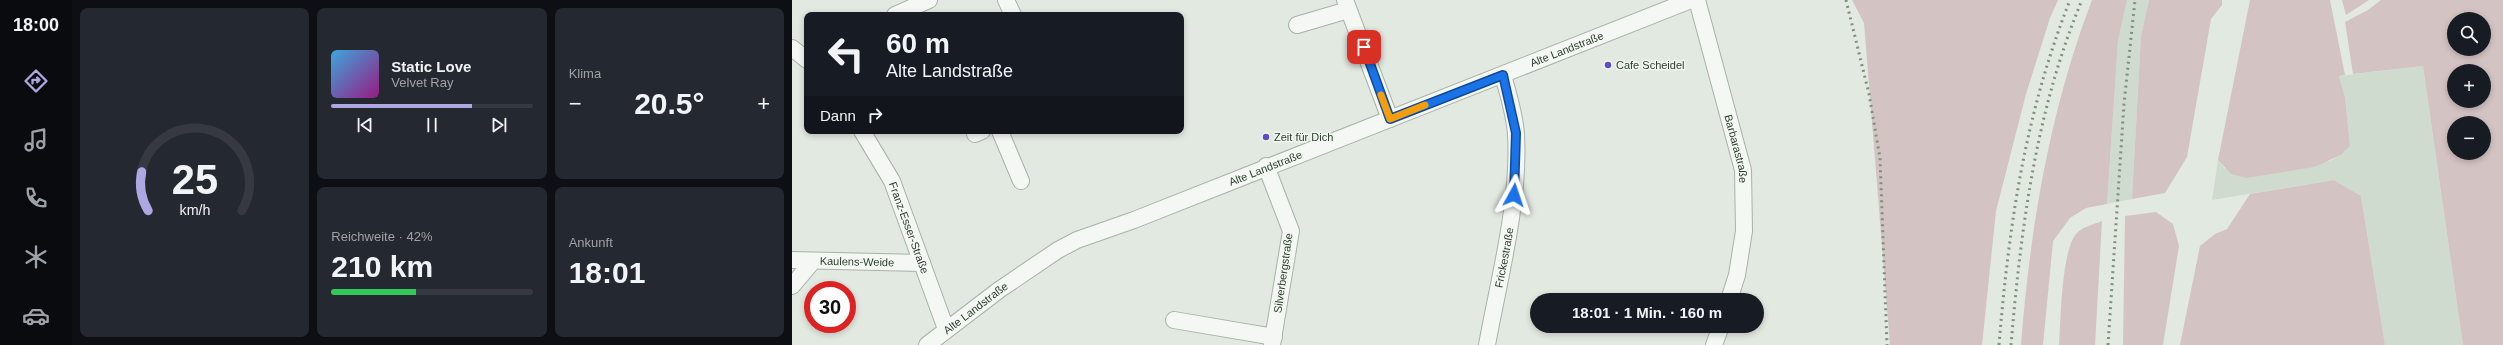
<!DOCTYPE html>
<html lang="de">
<meta charset="utf-8">
<style>
:root{--surface:#171b24;--page:#242831;--text:#f1f3f6;--muted:#9ea1a6;--line:#363941;--accent:#afa7e2}
body{margin:0;font-family:Helvetica,sans-serif;background:var(--page);color:var(--text);height:100vh;display:flex;flex-direction:column;font-size:15px;white-space:nowrap}
*{box-sizing:border-box;margin:0}
p{font-size:13px;color:var(--muted)}
.icon{flex:none;width:22px;height:22px;fill:none;stroke:currentColor;stroke-width:2;stroke-linecap:round;stroke-linejoin:round}
.map{position:relative;flex:1;overflow:hidden}
.drawer{display:flex;flex-direction:column;gap:8px;padding:8px;background:#0d0f14;width:720px}
.drawer>*{flex:none}
.hud{position:absolute;left:12px;top:12px;width:380px;height:122px;border-radius:8px;box-shadow:0 2px 6px #0003;background:#171b24;color:var(--text);overflow:hidden}
.buttons{position:absolute;left:1655px;top:12px;display:grid;gap:8px}
.buttons a{display:grid;place-items:center;width:44px;height:44px;border-radius:50%;background:var(--surface);box-shadow:0 2px 6px #0003;font-size:20px}
.speed{position:absolute;left:12px;top:281px;display:flex;gap:8px;font-size:20px;font-weight:700;text-align:center}
.speed>*{display:grid;place-content:center;width:52px;height:52px;border-radius:50%;background:var(--surface);box-shadow:0 2px 6px #0003;line-height:1}
.speed .limit{border:6px solid #d22;background:#fff;color:#111}
.pin{position:absolute;display:grid;place-items:center;width:34px;height:34px;color:#fff;margin:-17px;border-radius:8px;box-shadow:0 2px 6px #0006}
.me{position:absolute;width:44px;margin:-22px;rotate:5deg;stroke-linejoin:round;filter:drop-shadow(0 0 3px #0008)}
.turn{display:flex;align-items:center;gap:14px;height:84px;padding:0 16px;font-size:18px}
.turn .icon{width:52px;height:52px;stroke-width:2.5}
.turn b{display:block;font-size:28px;line-height:34px}
.then{display:flex;align-items:center;height:38px;padding:0 16px;background:#0003;gap:8px;font-size:15px}
.big{font-size:30px;font-weight:600;line-height:1.1}
.drawer .card{flex:1;display:flex;flex-direction:column;justify-content:center;gap:6px;min-width:0;padding:0 14px;border-radius:8px;background:var(--page)}
.drawer .dial{align-items:center;gap:0}
.dial svg{height:104px;overflow:visible;fill:none;stroke:var(--line);stroke-width:7;stroke-linecap:round;text-anchor:middle}
.dial text{fill:var(--text);stroke:none}
.song{display:flex;align-items:center;gap:12px}
.cover{width:48px;height:48px;border-radius:6px;background:linear-gradient(135deg,hsl(200 70% 55%),hsl(310 70% 35%))}
.played{height:4px;border-radius:2px;background:linear-gradient(90deg,var(--accent) 70%,var(--line) 70%)}
.keys{display:flex;justify-content:space-around;direction:ltr}
.heat{display:flex;justify-content:space-between;align-items:center;font-size:22px;direction:ltr}
.charge{height:6px;border-radius:3px;background:linear-gradient(90deg,#34c759 42%,var(--line) 0)}
.drawer .tiles{flex:1;display:grid;gap:8px;grid-template-columns:repeat(3,1fr)}
.card:first-child{grid-row:span 2}
.trip{position:absolute;left:738px;top:293px;width:234px;height:40px;border-radius:20px;background:var(--surface);box-shadow:0 2px 6px #0003;font-weight:600;line-height:40px;text-align:center}
main{display:flex;flex:1;min-height:0}
.tabs{display:flex;flex-direction:column;width:72px;justify-content:space-around;align-items:center;background:#090b0e;color:var(--muted)}
.tabs .icon{width:28px;height:28px}
.tabs .active{color:var(--accent)}
.tabs b{font-size:18px;color:var(--text)}
.map>svg:first-child{display:block}
.built{fill:#d0dbcf}
.green{fill:#d3c3c2;fill-rule:evenodd}
.lines{fill:none;stroke-linecap:round;stroke-linejoin:round}
.minor-casing{stroke:#a7b3a6;stroke-width:18}
.minor{stroke:#f4f7f4;stroke-width:16}
.rail{stroke:#7d927b;stroke-width:3;stroke-dasharray:2 4;stroke-linecap:butt}
.route-casing{stroke:#114b97;stroke-width:10}
.route{stroke:#1a73e8;stroke-width:7}
.slow{stroke:#f59e0b;stroke-width:7}
.poi-dot{fill:#5e4bc9;stroke:#f1f7f0;stroke-width:1.5}
.labels{text-anchor:middle;stroke-width:3;stroke-linejoin:round;paint-order:stroke}
.street-label{font-size:11px;fill:#2b402a;stroke:#f1f7f0}
.poi-label{font-size:11px;fill:#2b402a;stroke:#f1f7f0;text-anchor:start}
</style>
<main>
<nav class="tabs">
<b>18:00</b>
<svg class="icon active" aria-label="directions" viewBox="0 0 24 24"><path d="M12 3l9 9-9 9-9-9zM9 14v-3h6M13 9l2 2-2 2"/></svg>
<svg class="icon" aria-label="music" viewBox="0 0 24 24"><path d="M9 18V5l10-2v13"/><circle cx="6" cy="18" r="3"/><circle cx="16" cy="16" r="3"/></svg>
<svg class="icon" aria-label="phone" viewBox="0 0 24 24"><path d="M5 4h4l2 5-3 2q2 4 5 5l2-3 5 2v4C11 20 4 13 5 4z"/></svg>
<svg class="icon" aria-label="climate" viewBox="0 0 24 24"><path d="M12 3v18M4 7l16 10M4 17L20 7"/></svg>
<svg class="icon" aria-label="car" viewBox="0 0 24 24"><path d="M5 17H2v-5l4-1 3-4h7l3 4 3 1v5h-3M9 17h6M6 11h13"/><circle cx="7" cy="17" r="2"/><circle cx="17" cy="17" r="2"/></svg>
</nav>
<section class="drawer">
<div class="tiles">
<div class="card dial"><svg viewBox="0 0 100 80">
<path d="M14 69A42 42 0 1 1 86 69"/>
<path d="M14 69A42 42 0 0 1 9 39" stroke="#afa7e2"/>
<text x="50" y="56" font-size="32" font-weight="700">25</text>
<text x="50" y="72" font-size="11">km/h</text>
</svg></div>
<div class="card">
<div class="song"><i class="cover"></i><div><b>Static Love</b><p>Velvet Ray</p></div></div>
<div class="played"></div>
<div class="keys"><svg class="icon" aria-label="previous" viewBox="0 0 24 24"><path d="M18 5L8 12l10 7zM5 5v14"/></svg><svg class="icon" aria-label="pause" viewBox="0 0 24 24"><path d="M8 5v14M16 5v14"/></svg><svg class="icon" aria-label="next" viewBox="0 0 24 24"><path d="M6 5l10 7-10 7zM19 5v14"/></svg></div>
</div>
<div class="card"><p>Klima</p>
<div class="heat"><a>−</a><b class="big">20.5°</b><a>+</a></div>
</div>
<div class="card"><p>Reichweite · 42%</p><b class="big">210 km</b><div class="charge"></div></div>
<div class="card"><p>Ankunft</p><b class="big">18:01</b></div>
</div>
</section>
<div class="map">
<svg width="1711" height="345" viewBox="0 0 1711 345">
<rect width="100%" height="100%" fill="#e2e9e1"/>
<path class="built" d="M1335,0H1357L1349,36L1340,199L1315,204L1326,41Z
M1631,66L1671,345H1593L1569,196L1542,180L1420,200L1426,160L1433,169L1538,161L1549,155L1558,146L1553,97L1547,76Z"/>
<path class="green" d="M1060,0H1266L1258,18L1234,94L1204,211L1190,345H1098L1072,23Z
M1300,0H1335L1326,41L1315,204L1294,208L1278,218L1261,241L1251,345H1229C1238,228 1258,110 1300,0Z
M1357,0H1430V5L1419,19L1395,157L1373,193L1340,199L1349,36Z
M1458,0H1538L1553,75L1547,76L1553,97L1558,146L1549,155L1522,167L1455,178L1439,174L1426,160Z
M1550,0H1577L1554,15Z
M1589,0H1711V345H1671L1631,66L1561,74L1553,22L1576,10ZM1662,19H1692V49H1662ZM1662,71H1692V101H1662ZM1662,123H1692V153H1662Z
M1542,180L1569,196L1593,345H1388L1408,246L1423,234L1435,229L1458,194Z
M1364,212L1381,224L1387,246L1371,345H1331L1333,216Z
M1310,221L1303,345H1267C1269,320 1269,250 1285,233C1290,227 1303,224 1310,221Z"/>
<g class="lines">
<defs>
<g id="minor">
<path d="M214,0L221,15"/>
<path d="M553,0L598,119"/>
<path id="s1" d="M905,0L951,170L952,231L945,275L937,300"/>
<path d="M103,15L137,0"/>
<path d="M505,25L556,10"/>
<path d="M0,48L15,60"/>
<path id="s2" d="M70,131L100,181L154,329"/>
<path d="M208,131L229,181"/>
<path d="M183,134L190,131"/>
<path d="M474,166L499,231L480,345"/>
<path id="s3" d="M0,260L130,263"/>
<path d="M0,286L21,261"/>
<path d="M382,320L482,337"/>
<path id="s4" d="M135,345L207,290L266,250L285,240L342,220L899,0"/>
<path id="s5" d="M695,345C707,279 728,201 724,135C723,115 716,94 711,75"/>
<path d="M922,345L929,326"/>
</g>
</defs>
<use href="#minor" class="minor-casing"/>
<use href="#minor" class="minor"/>
<path class="rail" d="M1054,0L1077,94L1088,158L1095,345
M1207,345C1217,224 1233,114 1278,0
M1219,345C1229,227 1244,110 1290,0
M1316,345L1332,104L1343,0"/>
</g>
<g class="lines">
<defs>
<path id="route" d="M572,47L598,119L711,75L724,133L722,195"/>
</defs>
<use href="#route" class="route-casing"/>
<use href="#route" class="route"/>
<path class="slow" d="M589,95L598,119L633,105"/>
</g>
<g class="poi-dot">
<circle cx="816" cy="65" r="4"/>
<circle cx="474" cy="137" r="4"/>
</g>
<g class="labels">
<g class="street-label">
<text dy="4" stroke="none"><textPath href="#s4" startOffset="709">Alte Landstraße</textPath></text>
<text dy="4" stroke="none"><textPath href="#s1" startOffset="154">Barbarastraße</textPath></text>
<text dy="4" stroke="none"><textPath href="#s4" startOffset="385">Alte Landstraße</textPath></text>
<text dy="4" stroke="none"><textPath href="#s2" startOffset="108">Franz-Esser-Straße</textPath></text>
<text dy="4" stroke="none"><textPath href="#s5" startOffset="89">Frickestraße</textPath></text>
<text dy="4" stroke="none"><textPath href="#s3" startOffset="65">Kaulens-Weide</textPath></text>
<text transform="translate(491 273) rotate(-82)" y="4">Silverbergstraße</text>
<text dy="4" stroke="none"><textPath href="#s4" startOffset="61">Alte Landstraße</textPath></text>
</g>
<g class="poi-label">
<text x="824" y="69">Cafe Scheidel</text>
<text x="482" y="141">Zeit für Dich</text>
</g>
</g>
</svg>
<div class="buttons">
<a><svg class="icon" aria-label="search" viewBox="0 0 24 24"><circle cx="10" cy="10" r="6"/><path d="M15 15l6 6"/></svg></a>
<a>+</a>
<a>−</a>
</div>
<div class="speed"><div class="limit">30</div></div>
<div class="pin" style="left:572px;top:47px;background:#d93025"><svg class="icon" aria-label="arrive" viewBox="0 0 24 24"><path d="M6 21V4h12l-3 4 3 4H6"/></svg></div>
<svg class="me" style="left:722px;top:195px" viewBox="-20 -20 40 40"><path d="M0-17L14 15 0 8-14 15z" fill="#1a73e8" stroke="#fff" stroke-width="4"/></svg>
<div class="trip">18:01 · 1 Min. · 160 m</div>
<div class="hud">
<div class="turn"><svg class="icon" aria-label="left" viewBox="0 0 24 24"><path d="M17 20v-9H6M10 6l-5 5 5 5"/></svg><div><b>60 m</b>Alte Landstraße</div></div>
<div class="then">Dann<svg class="icon" aria-label="right" viewBox="0 0 24 24"><path d="M7 20v-9h11M14 6l5 5-5 5"/></svg></div>
</div>
</div>
</main>
